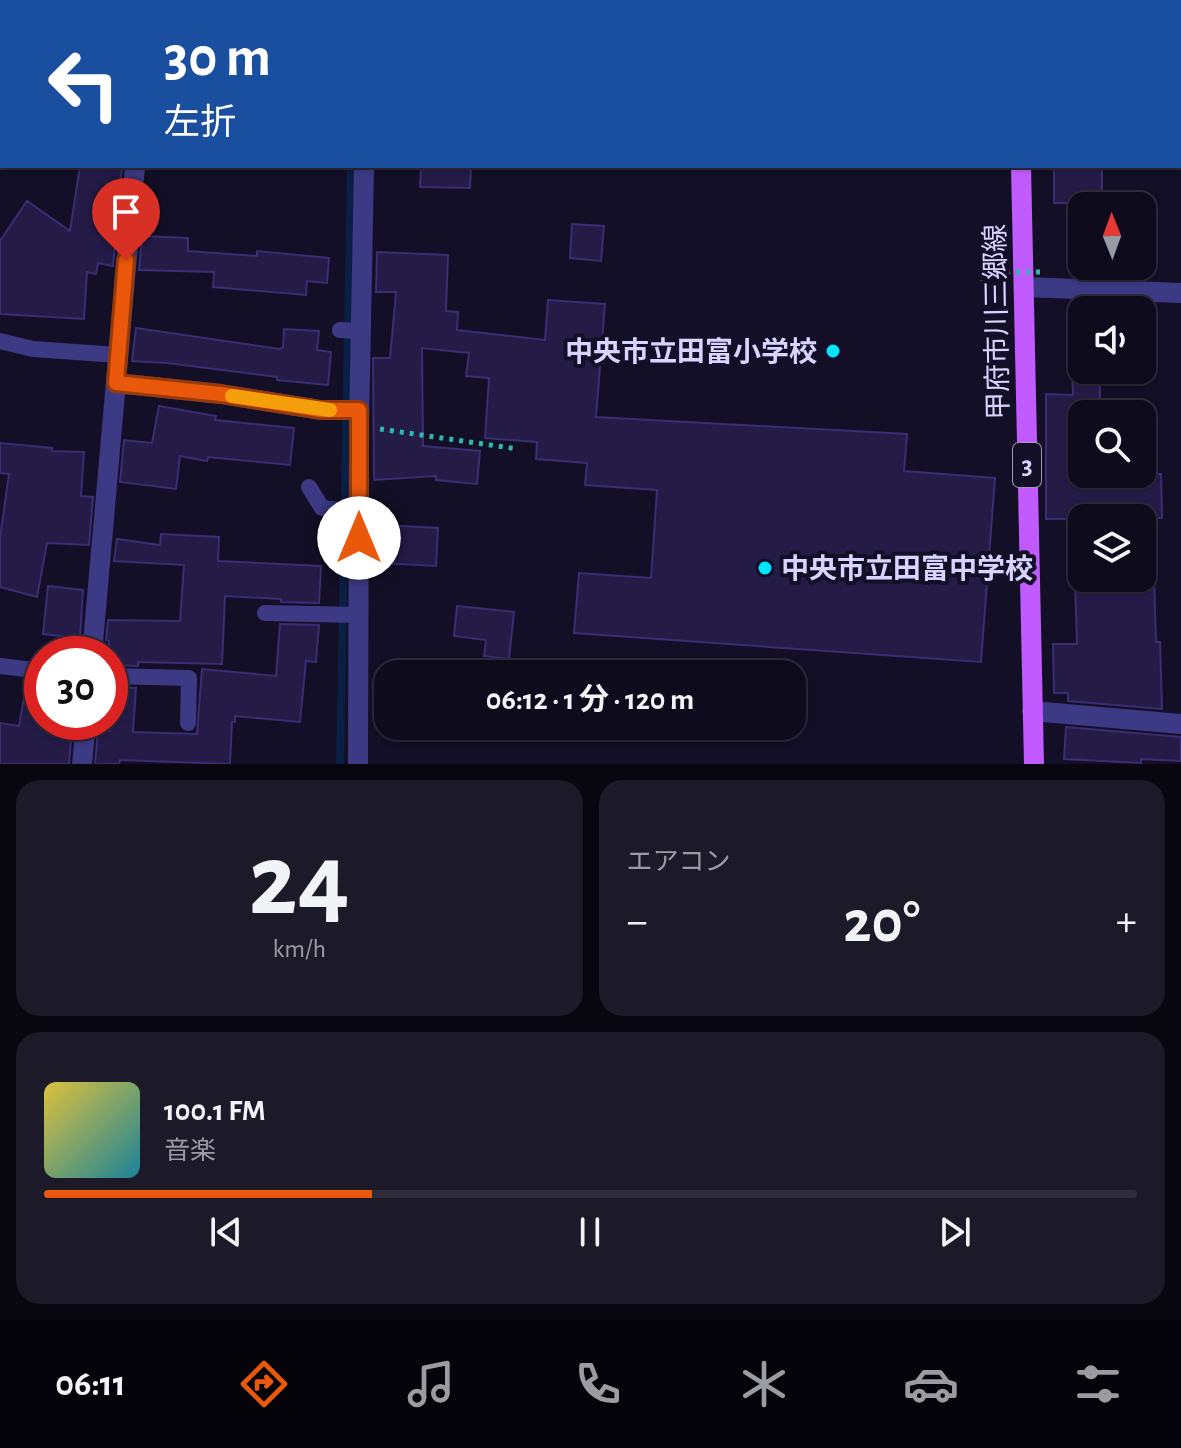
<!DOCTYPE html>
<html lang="ja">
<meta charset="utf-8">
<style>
:root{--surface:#0e0b1c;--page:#1c1929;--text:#f1f3f6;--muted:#9b9ba3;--line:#2e2b3b;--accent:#ea580c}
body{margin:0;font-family:"Alegreya Sans","Noto Sans JP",sans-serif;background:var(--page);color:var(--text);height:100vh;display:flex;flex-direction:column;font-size:30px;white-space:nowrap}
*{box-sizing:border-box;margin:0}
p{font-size:26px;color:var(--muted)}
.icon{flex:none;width:44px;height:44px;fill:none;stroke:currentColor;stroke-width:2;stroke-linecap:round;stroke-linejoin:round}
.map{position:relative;height:764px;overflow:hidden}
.details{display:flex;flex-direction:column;gap:16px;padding:16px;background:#08060f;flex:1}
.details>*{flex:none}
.banner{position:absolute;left:0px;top:0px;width:1182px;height:168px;box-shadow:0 2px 6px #0004,0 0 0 2px var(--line);background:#1a4fa0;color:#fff;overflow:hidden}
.needle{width:52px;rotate:359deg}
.controls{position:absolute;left:1068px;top:192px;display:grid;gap:16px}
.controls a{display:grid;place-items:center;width:88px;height:88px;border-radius:16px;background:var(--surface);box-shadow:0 2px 6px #0004,0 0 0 2px var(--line);font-size:40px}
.speed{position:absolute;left:24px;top:636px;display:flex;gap:16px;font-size:40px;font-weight:700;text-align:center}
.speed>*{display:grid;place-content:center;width:104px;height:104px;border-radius:50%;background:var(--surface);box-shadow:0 2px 6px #0004,0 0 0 2px var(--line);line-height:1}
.speed .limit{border:12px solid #d22;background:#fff;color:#111}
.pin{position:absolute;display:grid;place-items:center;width:68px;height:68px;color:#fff;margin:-82px -34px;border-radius:50% 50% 50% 0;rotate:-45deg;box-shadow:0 0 8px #0007}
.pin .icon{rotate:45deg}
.me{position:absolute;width:88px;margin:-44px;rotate:0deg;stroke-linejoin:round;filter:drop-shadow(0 0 6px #0008)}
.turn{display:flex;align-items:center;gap:28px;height:168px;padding:0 32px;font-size:36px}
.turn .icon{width:104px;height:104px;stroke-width:2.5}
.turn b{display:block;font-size:56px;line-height:68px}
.big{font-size:60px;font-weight:700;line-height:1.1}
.details .card{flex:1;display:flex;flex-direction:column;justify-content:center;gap:12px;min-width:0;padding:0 28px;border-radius:24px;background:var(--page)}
.details .dial{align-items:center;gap:0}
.dial b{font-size:104px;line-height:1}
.song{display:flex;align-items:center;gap:24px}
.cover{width:96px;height:96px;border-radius:12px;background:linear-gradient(135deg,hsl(50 70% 55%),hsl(190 70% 35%))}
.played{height:8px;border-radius:4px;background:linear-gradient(90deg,var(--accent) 30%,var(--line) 30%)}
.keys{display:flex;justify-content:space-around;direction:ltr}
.heat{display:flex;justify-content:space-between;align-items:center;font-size:44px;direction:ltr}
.details .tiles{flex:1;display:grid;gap:16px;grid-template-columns:1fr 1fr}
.card:last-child{grid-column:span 2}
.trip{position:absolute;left:374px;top:660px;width:432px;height:80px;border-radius:24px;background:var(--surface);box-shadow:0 2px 6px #0004,0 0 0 2px var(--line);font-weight:700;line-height:80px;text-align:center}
.tabs{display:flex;height:128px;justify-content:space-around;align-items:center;background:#06040b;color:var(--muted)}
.tabs .icon{width:56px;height:56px}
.tabs .selected{color:var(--accent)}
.tabs b{font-size:36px;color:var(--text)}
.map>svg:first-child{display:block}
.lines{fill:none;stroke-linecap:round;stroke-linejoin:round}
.stream{stroke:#0a1f44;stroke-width:8}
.building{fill:#241b47;stroke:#3b2d73;stroke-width:2}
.path{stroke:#2fb8b0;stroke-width:5;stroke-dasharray:4 6;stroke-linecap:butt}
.service{stroke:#3d3a85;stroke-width:16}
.minor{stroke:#3d3a85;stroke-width:20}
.primary{stroke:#c25bff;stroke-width:20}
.path-bridge{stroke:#2fb8b0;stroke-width:5;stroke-dasharray:4 6;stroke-linecap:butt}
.route-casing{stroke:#983908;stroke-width:20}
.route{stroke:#ea580c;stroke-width:14}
.slow{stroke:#f59e0b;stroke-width:14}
.poi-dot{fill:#00e5ff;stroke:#130f26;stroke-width:3}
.labels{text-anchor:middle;stroke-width:8;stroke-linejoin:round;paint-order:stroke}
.shield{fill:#130f26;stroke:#9e99be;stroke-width:2}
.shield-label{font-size:26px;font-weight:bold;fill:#d9d4ff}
.street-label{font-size:28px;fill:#d9d4ff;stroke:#130f26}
.poi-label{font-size:28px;font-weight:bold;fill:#d9d4ff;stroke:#130f26;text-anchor:end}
</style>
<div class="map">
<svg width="1181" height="764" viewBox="0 0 1181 764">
<rect width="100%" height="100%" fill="#130f26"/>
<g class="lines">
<path class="stream" d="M354,2V0
M340,764L351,166"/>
</g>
<path class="building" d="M80,166H122L113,266L98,263L96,274L87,272L84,319L0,314V241L27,201L70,231Z
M421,166H471L470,188L420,187Z
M1054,166H1102V203H1054Z
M572,224L604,226L601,261L570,258Z
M142,236L188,238V251L257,256V251L329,258L327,283L307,281L306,295L213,287L214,272L139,270Z
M377,252L448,255L446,311L458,312L457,330L545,340L548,300L605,304L596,417L907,434L904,471L995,478L981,662L574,633L579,573L651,578L657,490L585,485L587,463L536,459L537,442L485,438L489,378L466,376L469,353L422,348L423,446L480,451L477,484L436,480V476L374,480L373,358H390L396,292H376Z
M136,328L280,349L283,347L284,329L319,331L317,350L331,352L328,385L277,380V377L167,363L132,361Z
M1072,370H1100V414H1082V474H1161L1162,518L1046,519V394L1073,395Z
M159,406L216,416L215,420L294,428L290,465L208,457L207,461L180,456L176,489L120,482L124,440L152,443Z
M0,443L52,448V451L84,452L81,496L93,497L89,545L47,543L37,597L0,587V538L9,474L0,473Z
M384,525L438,528L436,566L382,563Z
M161,534L219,537L218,561L321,566L319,603L281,602V599L225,596L222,664L138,662V666L110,665L109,641L106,640L108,620L180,621L184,565L114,561L117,539L160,545Z
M1154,578L1156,642H1160L1162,709L1068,701V693H1054L1053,644H1077L1075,579Z
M48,586L83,590L80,638L43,634Z
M457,606L514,612L509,659L484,656L486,640L454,636Z
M280,624L319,625L316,662L306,661L300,722L235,716V722H232L230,764L120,760L119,764H95L98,730L110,731V687L136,688L133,732L197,734L202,669L276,676Z
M27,680L42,682V722H58L57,728H72L69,764H0V723L19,726Z
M1066,727L1181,737V761L1141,759V763L1064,759Z"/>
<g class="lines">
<path class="path" d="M983,270L984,299H995L996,272
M380,429L518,449"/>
<path class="service" d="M340,330L361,331
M0,341L33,349L118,355
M309,487L322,508L359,512
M265,613L358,615
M0,666L42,671
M110,676L189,678L188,723"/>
<path class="minor" d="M315,0L328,2
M153,2V0
M367,2V0
M636,2V0
M0,93H2
M1024,287L1181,293
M116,383L221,394L321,410H359
M92,654L135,166
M1032,711L1181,724
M82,764L86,722
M358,764L359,426L364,166"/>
<path class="primary" d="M1017,0V2
M1021,166L1034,764"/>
<path class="path-bridge" d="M996,272H1046"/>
</g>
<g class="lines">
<defs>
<path id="route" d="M126,260L116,383L221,394L321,410H359V538"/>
</defs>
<use href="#route" class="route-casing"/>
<use href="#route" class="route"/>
<path class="slow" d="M232,396L330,410"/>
</g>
<g class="poi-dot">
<circle cx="833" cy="351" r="8"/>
<circle cx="765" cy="568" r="8"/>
</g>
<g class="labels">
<rect class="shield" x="1013" y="443" width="28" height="44" rx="6"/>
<g class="shield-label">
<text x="1027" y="474">3</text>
</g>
<g class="street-label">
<text transform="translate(996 322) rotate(-91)" y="10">甲府市川三郷線</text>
</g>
<g class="poi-label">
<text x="817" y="361">中央市立田富小学校</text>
<text x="781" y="578" text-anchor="start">中央市立田富中学校</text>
</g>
</g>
</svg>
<div class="controls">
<a><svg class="needle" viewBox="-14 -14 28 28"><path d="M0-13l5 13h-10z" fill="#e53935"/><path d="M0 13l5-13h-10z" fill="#9b9ba3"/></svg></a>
<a><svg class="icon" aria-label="sound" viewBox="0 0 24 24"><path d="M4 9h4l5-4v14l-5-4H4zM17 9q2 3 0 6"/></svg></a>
<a><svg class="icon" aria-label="search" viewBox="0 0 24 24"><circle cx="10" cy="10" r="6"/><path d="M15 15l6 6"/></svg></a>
<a><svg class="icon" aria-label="layers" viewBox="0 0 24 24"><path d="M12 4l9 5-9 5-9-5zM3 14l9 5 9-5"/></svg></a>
</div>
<div class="speed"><div class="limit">30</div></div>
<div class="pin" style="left:126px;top:260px;background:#d93025"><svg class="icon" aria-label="arrive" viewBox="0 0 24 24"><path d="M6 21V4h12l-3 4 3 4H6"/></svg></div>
<svg class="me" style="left:359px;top:538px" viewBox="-20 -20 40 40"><circle r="19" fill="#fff"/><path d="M0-13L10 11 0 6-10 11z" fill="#ea580c"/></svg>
<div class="trip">06:12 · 1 分 · 120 m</div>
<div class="banner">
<div class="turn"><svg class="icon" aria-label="left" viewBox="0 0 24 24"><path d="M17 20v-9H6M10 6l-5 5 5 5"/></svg><div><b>30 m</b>左折</div></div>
</div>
</div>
<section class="details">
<div class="tiles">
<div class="card dial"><b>24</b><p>km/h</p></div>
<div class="card"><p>エアコン</p>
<div class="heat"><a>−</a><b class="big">20°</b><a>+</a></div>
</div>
<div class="card">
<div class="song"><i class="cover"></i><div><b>100.1 FM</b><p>音楽</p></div></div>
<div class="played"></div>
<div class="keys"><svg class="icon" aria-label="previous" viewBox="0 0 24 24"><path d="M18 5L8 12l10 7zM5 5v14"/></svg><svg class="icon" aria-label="pause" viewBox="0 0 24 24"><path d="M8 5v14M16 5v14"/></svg><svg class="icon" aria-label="next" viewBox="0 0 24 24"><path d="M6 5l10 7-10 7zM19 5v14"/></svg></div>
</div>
</div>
</section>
<nav class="tabs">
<b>06:11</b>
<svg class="icon selected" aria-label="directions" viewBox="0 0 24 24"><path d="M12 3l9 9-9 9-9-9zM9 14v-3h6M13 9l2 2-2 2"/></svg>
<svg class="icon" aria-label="music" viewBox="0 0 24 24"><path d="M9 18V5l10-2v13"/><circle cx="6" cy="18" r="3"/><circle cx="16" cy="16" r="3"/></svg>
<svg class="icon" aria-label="phone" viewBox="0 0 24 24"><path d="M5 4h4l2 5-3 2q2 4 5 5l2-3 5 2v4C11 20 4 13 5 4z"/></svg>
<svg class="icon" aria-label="climate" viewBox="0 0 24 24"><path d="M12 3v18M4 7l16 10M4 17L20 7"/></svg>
<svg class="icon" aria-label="car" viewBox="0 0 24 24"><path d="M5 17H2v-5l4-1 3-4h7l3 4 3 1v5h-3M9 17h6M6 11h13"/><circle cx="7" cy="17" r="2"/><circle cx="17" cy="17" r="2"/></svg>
<svg class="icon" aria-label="filters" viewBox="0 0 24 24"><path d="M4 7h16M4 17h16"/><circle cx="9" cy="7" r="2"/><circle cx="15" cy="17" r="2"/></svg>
</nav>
